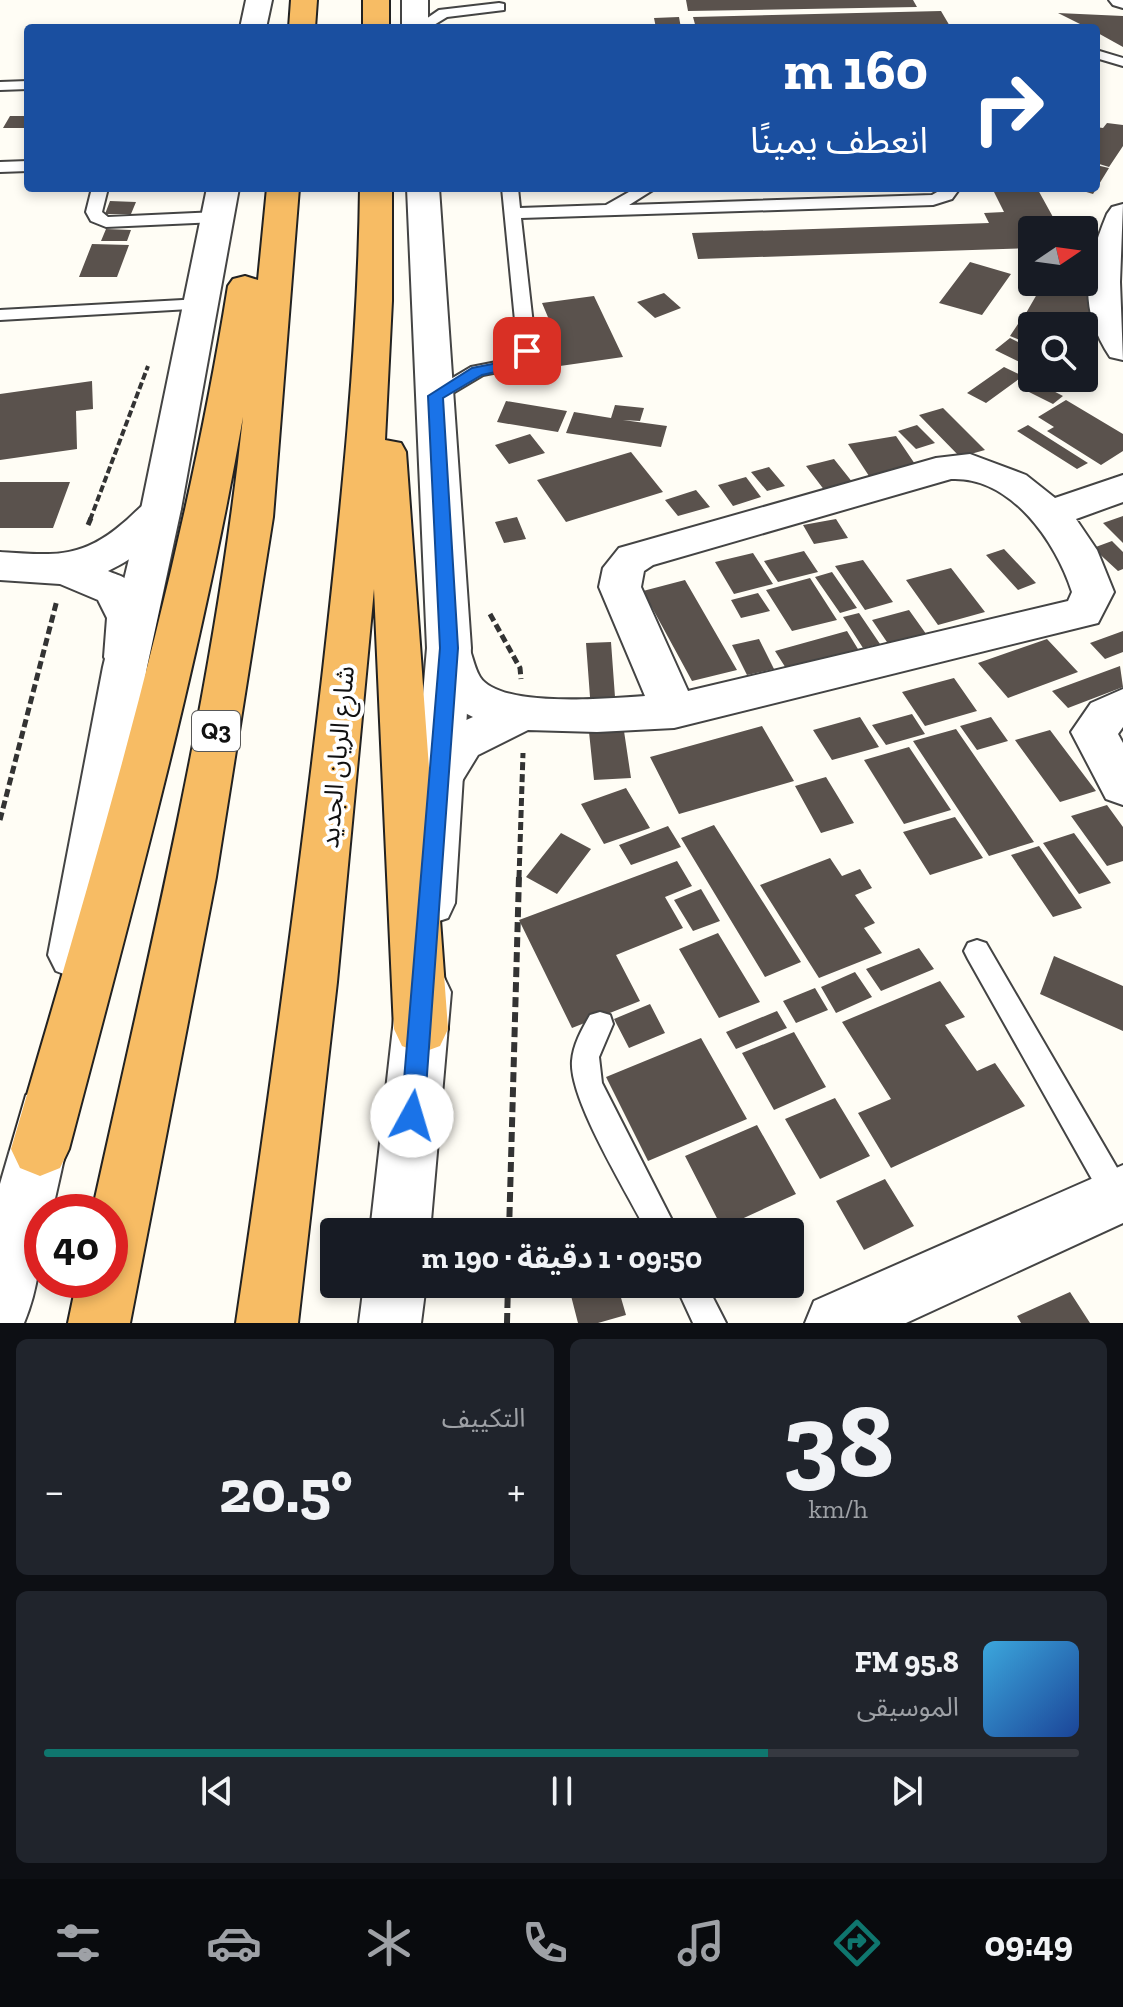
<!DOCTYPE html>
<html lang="ar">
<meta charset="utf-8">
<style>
:root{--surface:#171b24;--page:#20242c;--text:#f1f3f6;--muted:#9ea1a6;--line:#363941;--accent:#0f766e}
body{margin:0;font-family:"Zilla Slab","Noto Sans Arabic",serif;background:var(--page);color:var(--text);direction:rtl;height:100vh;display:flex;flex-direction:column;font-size:30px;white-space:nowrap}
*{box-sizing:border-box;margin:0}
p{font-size:26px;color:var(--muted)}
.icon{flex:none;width:44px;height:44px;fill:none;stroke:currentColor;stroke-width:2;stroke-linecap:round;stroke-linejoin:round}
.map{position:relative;height:1323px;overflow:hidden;direction:ltr}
.drawer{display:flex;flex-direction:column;gap:16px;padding:16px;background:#0d0f14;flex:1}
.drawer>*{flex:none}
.guide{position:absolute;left:24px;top:24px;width:1076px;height:168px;border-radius:8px;box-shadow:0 4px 12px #0003;direction:rtl;background:#1a4fa0;color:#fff;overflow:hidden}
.needle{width:52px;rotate:77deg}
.controls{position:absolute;left:1018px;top:216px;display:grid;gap:16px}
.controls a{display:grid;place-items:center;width:80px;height:80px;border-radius:8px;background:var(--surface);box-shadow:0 4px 12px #0003;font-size:40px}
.speed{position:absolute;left:24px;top:1194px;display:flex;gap:16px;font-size:40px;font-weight:700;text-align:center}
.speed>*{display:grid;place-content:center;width:104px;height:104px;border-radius:50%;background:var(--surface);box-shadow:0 4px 12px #0003;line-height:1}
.speed .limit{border:12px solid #d22;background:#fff;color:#111}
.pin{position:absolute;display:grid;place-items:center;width:68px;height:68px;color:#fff;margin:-34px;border-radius:16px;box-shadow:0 4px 12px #0006}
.me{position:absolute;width:88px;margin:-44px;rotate:6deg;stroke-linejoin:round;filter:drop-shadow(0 0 6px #0008)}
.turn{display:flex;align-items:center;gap:28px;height:168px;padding:0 40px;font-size:36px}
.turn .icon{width:104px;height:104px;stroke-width:2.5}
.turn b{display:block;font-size:56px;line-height:68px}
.big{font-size:60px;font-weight:700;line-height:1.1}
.drawer .card{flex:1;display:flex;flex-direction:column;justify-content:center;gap:12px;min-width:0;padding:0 28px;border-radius:12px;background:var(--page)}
.drawer .dial{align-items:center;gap:0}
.dial b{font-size:104px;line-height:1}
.song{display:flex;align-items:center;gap:24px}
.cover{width:96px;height:96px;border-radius:12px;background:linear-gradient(135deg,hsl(200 70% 55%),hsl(220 70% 35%))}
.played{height:8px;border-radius:4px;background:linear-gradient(90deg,var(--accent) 70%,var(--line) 70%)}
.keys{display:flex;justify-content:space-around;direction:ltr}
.heat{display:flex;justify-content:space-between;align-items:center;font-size:44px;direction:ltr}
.drawer .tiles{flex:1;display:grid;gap:16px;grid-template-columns:1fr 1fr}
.card:last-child{grid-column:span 2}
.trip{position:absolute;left:320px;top:1218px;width:484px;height:80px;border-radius:8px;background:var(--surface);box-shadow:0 4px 12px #0003;font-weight:700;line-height:80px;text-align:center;direction:rtl}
.dock{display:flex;height:128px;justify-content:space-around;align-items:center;background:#090b0e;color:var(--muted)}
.dock .icon{width:56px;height:56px}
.dock .active{color:var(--accent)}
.dock b{font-size:36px;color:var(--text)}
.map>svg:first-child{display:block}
.building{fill:#5a524d}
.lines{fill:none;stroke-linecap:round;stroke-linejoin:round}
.service-casing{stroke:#444;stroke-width:4}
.minor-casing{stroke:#444;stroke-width:4}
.tertiary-casing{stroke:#444;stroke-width:4}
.trunk-casing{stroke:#222;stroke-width:4}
.path-far2{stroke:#333;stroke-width:4;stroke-dasharray:7 3;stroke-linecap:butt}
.path-far1{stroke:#333;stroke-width:5;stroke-dasharray:8 4;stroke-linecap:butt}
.path{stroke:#333;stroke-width:6;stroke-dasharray:10 5;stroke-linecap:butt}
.service{fill:#fff;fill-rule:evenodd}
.minor{fill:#fff;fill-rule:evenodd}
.tertiary{fill:#fff;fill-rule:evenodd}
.trunk{fill:#f7bc64;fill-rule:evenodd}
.route{fill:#1a73e8;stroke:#114b97;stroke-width:2}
.labels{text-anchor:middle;stroke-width:8;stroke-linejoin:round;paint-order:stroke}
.shield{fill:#fff;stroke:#585858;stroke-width:2}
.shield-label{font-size:24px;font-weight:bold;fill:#111}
.street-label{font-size:26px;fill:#111;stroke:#fff}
</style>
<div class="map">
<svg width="1123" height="1323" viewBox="0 0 1123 1323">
<rect width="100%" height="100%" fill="#fffdf5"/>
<path class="building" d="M686,0H913L917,7L688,11Z
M941,11L951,28H895L893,24L696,28L693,17Z
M1058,13L1123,16V47L1096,32V28H1088Z
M679,17L681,28H656L654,18Z
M10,116H28V128H3Z
M1107,123L1123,125V146L1109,167L1096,163V127L1103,128Z
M1096,165L1109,168L1093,194L1083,191L1081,188H1096Z
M992,188H1037L1059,228L1032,230V248L698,259L692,233L989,223L984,213L1004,212Z
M110,201L136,202L131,214H105Z
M106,229L131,230L127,241H101Z
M92,244L129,245L117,277H79Z
M970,262L1011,274L982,315L939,303Z
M1044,282H1061L1096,291L1094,341L1084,338V326H1042L1022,320Z
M664,293L681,308L655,318L637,302Z
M594,296L623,357L546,368L539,351L561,348L542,303Z
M1018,324L1032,328V345L1010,336Z
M1010,338L1032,349V368L995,350Z
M1004,367L1023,376L986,403L967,393Z
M92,381L93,409L76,411L77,449L0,460V394Z
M1038,383L1063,396L1053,404L1027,391Z
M1066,400L1123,434V451L1101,465L1047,431L1054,427L1038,417Z
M506,401L567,411L558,432L497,422Z
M615,405L644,408L640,421L623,420L667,426L661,447L566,433L574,412L611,418Z
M943,408L985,450L960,457L919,415Z
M917,425L935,443L916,449L898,431Z
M1028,425L1088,463L1077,469L1017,431Z
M530,434L545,453L509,464L495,445Z
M896,436L917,467L869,476L848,444Z
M631,452L663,492L566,522L537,480Z
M834,459L853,483L825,491L806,466Z
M769,467L785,486L767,491L751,472Z
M746,477L761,497L733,506L718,485Z
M0,482H70L53,528H0Z
M696,490L710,507L678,516L665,500Z
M1123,516V543L1103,523Z
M517,517L526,539L504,543L495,522Z
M836,519L848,538L814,544L803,525Z
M1112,541L1123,552V569L1118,571L1093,548Z
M1004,549L1036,583L1018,590L986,555Z
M804,551L818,572L778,582L764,561Z
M753,553L773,584L734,594L715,562Z
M863,560L893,602L865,610L835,566Z
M951,568L985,612L938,625L906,580Z
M832,572L857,608L840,613L815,577Z
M810,578L837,620L792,631L766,590Z
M685,580L737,670L692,681L643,591Z
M758,593L770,611L741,618L731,600Z
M909,610L929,638L891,648L872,620Z
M859,613L880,644L863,648L843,617Z
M847,631L861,654L789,673L775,651Z
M1123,631V652L1105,659L1090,643Z
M759,639L774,669L747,675L732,645Z
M1047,639L1078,672L1008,698L978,663Z
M611,642L615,697H590L586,643Z
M1120,666L1123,687L1068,708L1052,691Z
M954,678L977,711L925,726L902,692Z
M912,714L925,734L886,745L872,725Z
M860,717L879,747L832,760L813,730Z
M991,717L1008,741L977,750L960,726Z
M762,726L794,781L679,814L650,757Z
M956,729L1034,842L989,856L913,741Z
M1050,730L1096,791L1060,802L1015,740Z
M624,731L631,778L594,780L589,732Z
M909,747L951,810L904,824L864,760Z
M826,777L854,823L821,833L795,786Z
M626,788L650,828L604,844L581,804Z
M1107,805L1123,827V861L1107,866L1071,816Z
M955,817L983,858L930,875L903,832Z
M714,825L801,962L765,977L681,838Z
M668,826L681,847L631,865L619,845Z
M561,833L591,849L557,894L526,877Z
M1074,833L1111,883L1079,894L1043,843Z
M1039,846L1082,908L1053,917L1011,855Z
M830,858L842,876L860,869L872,888L855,895L875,923L864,928L882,953L819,978L760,885Z
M677,861L692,886L665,897L683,928L616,955L640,1001L572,1028L519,920Z
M701,889L720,921L693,931L674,900Z
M718,933L760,1002L719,1018L679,949Z
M919,948L934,969L881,991L866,969Z
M1054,956L1123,986V1031L1040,994Z
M855,972L872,997L836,1013L821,987Z
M940,981L965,1017L945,1025L977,1071L995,1063L1025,1106L891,1168L858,1113L891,1099L842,1022Z
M815,988L828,1010L796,1023L783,1001Z
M650,1004L665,1033L629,1048L614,1019Z
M777,1011L787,1028L736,1049L726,1032Z
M794,1032L826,1087L774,1110L742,1053Z
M701,1038L747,1119L648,1161L606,1077Z
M835,1098L870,1156L820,1179L785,1119Z
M757,1125L796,1194L722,1228L685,1156Z
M885,1179L914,1226L864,1250L836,1201Z
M568,1284H617L626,1315L598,1323H578Z
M1070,1292L1090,1323H1021L1017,1316Z"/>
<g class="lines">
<defs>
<path id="service" d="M499,3L504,4V10L447,17L429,28H413L439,10Z
M1096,50L1123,58V66L1096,58Z
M28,81V89L0,90V82Z
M28,161V171L0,172V162Z
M92,188H108L102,212L108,217L217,212L225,217L217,222L106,227L91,221L86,212Z
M502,188H518L520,208L606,205L636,188H656L629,205L932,195L944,188H960L952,199L933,205L521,218L536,351L524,367L483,375L441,400H429V392L471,367L512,359L518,351Z
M201,299L210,304L207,308L0,320V310Z
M977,940L986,943L1123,1178V1208L1117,1210L1107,1206L968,959L964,951L968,943Z
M600,1012L610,1015L613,1024L599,1057L602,1083L678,1232H647C628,1194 569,1100 572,1061C573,1045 582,1029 590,1015Z
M675,1284H706L726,1323H693Z"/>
<path id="minor" d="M1109,0H1123V8L1113,5Z
M1123,204L1120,282L1123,360L1110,357C1077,308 1086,265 1107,214L1112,207Z
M970,454L1026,475L1055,498L1123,475V502L1076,519L1097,550L1114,592L1098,623L674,728L597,732L528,730L478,755L456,791L439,797L422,791L415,778L446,729L473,717C443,703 436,678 427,648L434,637L449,632L464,637C472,649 473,666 480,677C501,709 611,698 645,696L599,587L603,568L619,548L936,458ZM951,479C1011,476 1056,542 1072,592L1068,601L688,691L641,587L644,571L653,565Z
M161,496L175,500L181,509C164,537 137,557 108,571C114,574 121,575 126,579C151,594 155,645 142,668L126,673L110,668L104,657L107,618L98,600L60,584L0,580V552C52,555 80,560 122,524C136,513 143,501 161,496Z
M1123,689V727L1118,734L1123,743V805L1106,799L1071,732L1091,703Z
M1123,1165V1223L906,1323H805L814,1301Z"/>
<path id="tertiary" d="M246,0H272L266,28H240Z
M402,0H428V28H402Z
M207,188H239L181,509L147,667L100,955L92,971L74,978L56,971L48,955L103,667L141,509Z
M407,188H439L471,648L455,903L448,918L430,924L412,918L405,903L427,648Z
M424,969L443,975L451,992L430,1232H370L397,992L405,975Z
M46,1088L66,1095L74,1114L52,1212H42C42,1251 39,1287 24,1323H0V1184L26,1095Z
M364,1284H426L421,1323H359Z"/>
<path id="trunk" d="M291,0H317L315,28H289Z
M363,0H389V28H363Z
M267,188H299L273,517L216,877L130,1323H68L77,1280H110V1212H92C150,949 215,685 243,417C200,664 133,906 69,1149L60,1168L40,1176L20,1168L11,1149C95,863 181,580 228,286L233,279L245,276L258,280Z
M360,188H392V301L385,440L401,443L406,452L448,1029L440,1046L421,1053L402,1046L394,1029L374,589L337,982L298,1323H236C268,1106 298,888 323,670C341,509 358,350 360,188Z"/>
</defs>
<use href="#service" class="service-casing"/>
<use href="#minor" class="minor-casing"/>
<use href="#tertiary" class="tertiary-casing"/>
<use href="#trunk" class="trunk-casing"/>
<path class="path-far2" d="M90,520L148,366"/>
<path class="path-far1" d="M88,525L91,518
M490,614L520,668L521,679
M0,820L57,600
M519,878L523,753"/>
<path class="path" d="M509,1232L519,876
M507,1323L508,1284"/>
<use href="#service" class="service"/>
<use href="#minor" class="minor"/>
<use href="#tertiary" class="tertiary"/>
<use href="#trunk" class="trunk"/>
</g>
<path class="route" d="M527,346L534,351L523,366L482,375L443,398L458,648L424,1116L420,1124L412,1127L404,1124L401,1116L440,648L428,396L472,368L513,360Z"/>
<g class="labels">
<rect class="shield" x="192" y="711" width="48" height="40" rx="6"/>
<g class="shield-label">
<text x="216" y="739">Q3</text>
</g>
<g class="street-label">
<text transform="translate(337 757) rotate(-85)" y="9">شارع الريان الجديد</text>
</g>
</g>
</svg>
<div class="controls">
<a><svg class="needle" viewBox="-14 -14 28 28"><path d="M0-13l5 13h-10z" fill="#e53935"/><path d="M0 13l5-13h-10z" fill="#9ea1a6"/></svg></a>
<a><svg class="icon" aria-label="search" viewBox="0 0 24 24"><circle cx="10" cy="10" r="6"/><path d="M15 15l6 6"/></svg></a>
</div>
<div class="speed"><div class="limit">40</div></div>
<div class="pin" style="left:527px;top:351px;background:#d93025"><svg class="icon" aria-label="arrive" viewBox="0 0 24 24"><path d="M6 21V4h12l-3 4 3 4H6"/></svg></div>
<svg class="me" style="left:412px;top:1116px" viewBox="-20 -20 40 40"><circle r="19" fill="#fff"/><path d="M0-13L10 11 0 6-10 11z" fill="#1a73e8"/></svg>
<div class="trip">09:50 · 1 دقيقة · 190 m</div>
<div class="guide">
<div class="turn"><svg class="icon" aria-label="right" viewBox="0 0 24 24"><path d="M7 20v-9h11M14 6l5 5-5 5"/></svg><div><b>160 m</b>انعطف يمينًا</div></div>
</div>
</div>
<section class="drawer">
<div class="tiles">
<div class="card dial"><b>38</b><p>km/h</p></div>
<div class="card"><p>التكييف</p>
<div class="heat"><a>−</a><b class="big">20.5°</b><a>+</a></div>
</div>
<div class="card">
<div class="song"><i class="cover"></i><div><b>95.8 FM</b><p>الموسيقى</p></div></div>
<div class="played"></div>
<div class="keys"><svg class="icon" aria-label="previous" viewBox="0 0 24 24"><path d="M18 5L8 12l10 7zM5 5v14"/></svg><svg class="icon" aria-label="pause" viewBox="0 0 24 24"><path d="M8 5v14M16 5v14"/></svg><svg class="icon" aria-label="next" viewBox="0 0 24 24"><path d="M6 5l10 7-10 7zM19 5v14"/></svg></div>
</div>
</div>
</section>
<nav class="dock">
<b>09:49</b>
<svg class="icon active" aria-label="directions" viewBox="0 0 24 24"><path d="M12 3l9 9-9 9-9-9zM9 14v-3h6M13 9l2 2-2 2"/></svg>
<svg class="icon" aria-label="music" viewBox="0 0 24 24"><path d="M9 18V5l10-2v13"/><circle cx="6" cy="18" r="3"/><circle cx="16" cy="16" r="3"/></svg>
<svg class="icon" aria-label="phone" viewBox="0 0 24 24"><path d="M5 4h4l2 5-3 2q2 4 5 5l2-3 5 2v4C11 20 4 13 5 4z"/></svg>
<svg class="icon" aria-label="climate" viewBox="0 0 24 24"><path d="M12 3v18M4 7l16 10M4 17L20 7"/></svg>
<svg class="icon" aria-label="car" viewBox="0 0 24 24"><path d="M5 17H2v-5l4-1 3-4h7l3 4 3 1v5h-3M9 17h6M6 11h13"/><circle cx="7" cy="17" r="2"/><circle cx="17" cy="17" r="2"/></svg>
<svg class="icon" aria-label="filters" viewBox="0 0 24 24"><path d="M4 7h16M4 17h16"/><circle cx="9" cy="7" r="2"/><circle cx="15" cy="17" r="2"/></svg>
</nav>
